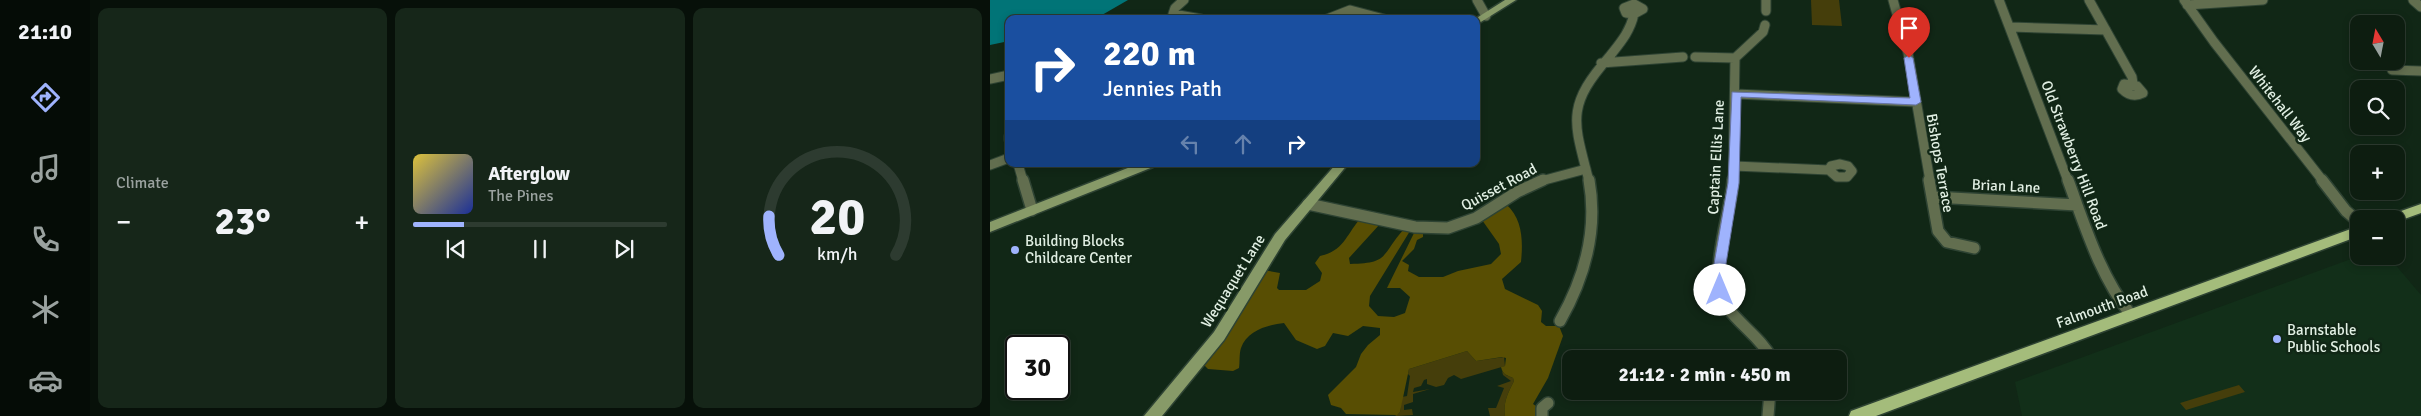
<!DOCTYPE html>
<meta charset="utf-8">
<style>
:root{--surface:#0d1d10;--page:#162619;--text:#f1f3f6;--muted:#9aa29f;--line:#2d3b30;--accent:#9fb3fd}
body{margin:0;font-family:Signika,sans-serif;background:var(--page);color:var(--text);height:100vh;display:flex;flex-direction:column;font-size:19px;white-space:nowrap}
*{box-sizing:border-box;margin:0}
p{font-size:16px;color:var(--muted)}
.icon{flex:none;width:28px;height:28px;fill:none;stroke:currentColor;stroke-width:2;stroke-linecap:round;stroke-linejoin:round}
.map{position:relative;flex:1;overflow:hidden}
.panel{display:flex;flex-direction:column;gap:8px;padding:8px;background:#071009;width:900px}
.panel>*{flex:none}
.guide{position:absolute;left:15px;top:15px;width:475px;height:152px;border-radius:10px;box-shadow:0 2px 8px #0003,0 0 0 1px var(--line);background:#1a4fa0;color:#fff;overflow:hidden}
.needle{width:32px;rotate:350deg}
.controls{position:absolute;left:1360px;top:15px;display:grid;gap:10px}
.controls a{display:grid;place-items:center;width:55px;height:55px;border-radius:10px;background:var(--surface);box-shadow:0 2px 8px #0003,0 0 0 1px var(--line);font-size:25px}
.speed{position:absolute;left:15px;top:335px;display:flex;gap:10px;font-size:25px;font-weight:700;text-align:center}
.speed>*{display:grid;place-content:center;width:65px;height:65px;border-radius:50%;background:var(--surface);box-shadow:0 2px 8px #0003,0 0 0 1px var(--line);line-height:1}
.speed .limit{border:2px solid #111;border-radius:8px;background:#fff;color:#111}
.pin{position:absolute;display:grid;place-items:center;width:42px;height:42px;color:#fff;margin:-51px -21px;border-radius:50% 50% 50% 0;rotate:-45deg;box-shadow:0 0 5px #0007}
.pin .icon{rotate:45deg}
.me{position:absolute;width:55px;margin:-28px;rotate:0deg;stroke-linejoin:round;filter:drop-shadow(0 0 4px #0008)}
.turn{display:flex;align-items:center;gap:18px;height:105px;padding:0 15px;font-size:22px}
.turn .icon{width:65px;height:65px;stroke-width:2.5}
.turn b{display:block;font-size:35px;line-height:42px}
.lanes{display:flex;align-items:center;height:48px;padding:0 15px;background:#0003;justify-content:center;gap:25px;direction:ltr}
.lanes .off{opacity:.35}
.big{font-size:38px;font-weight:700;line-height:1.1}
.panel .tile{flex:1;display:flex;flex-direction:column;justify-content:center;gap:8px;min-width:0;padding:0 18px;border-radius:10px;background:var(--page)}
.panel .dial{align-items:center;gap:0}
.dial svg{height:130px;overflow:visible;fill:none;stroke:var(--line);stroke-width:7;stroke-linecap:round;text-anchor:middle}
.dial text{fill:var(--text);stroke:none}
.song{display:flex;align-items:center;gap:15px}
.cover{width:60px;height:60px;border-radius:8px;background:linear-gradient(135deg,hsl(50 70% 55%),hsl(230 70% 35%))}
.played{height:5px;border-radius:2px;background:linear-gradient(90deg,var(--accent) 20%,var(--line) 20%)}
.keys{display:flex;justify-content:space-around;direction:ltr}
.heat{display:flex;justify-content:space-between;align-items:center;font-size:28px;direction:ltr}
.panel .tiles{flex:1;display:grid;gap:8px;grid-template-columns:repeat(3,1fr)}
.trip{position:absolute;left:572px;top:350px;width:285px;height:50px;border-radius:10px;background:var(--surface);box-shadow:0 2px 8px #0003,0 0 0 1px var(--line);font-weight:700;line-height:50px;text-align:center}
main{display:flex;flex:1;min-height:0}
.tabs{display:flex;flex-direction:column;width:90px;justify-content:space-around;align-items:center;background:#050c06;color:var(--muted)}
.tabs .icon{width:35px;height:35px}
.tabs .active{color:var(--accent)}
.tabs b{font-size:22px;color:var(--text)}
.map>svg:first-child{display:block}
.built{fill:#122f19}
.green{fill:#453e0b}
.forest{fill:#584e03}
.water{fill:#017477}
.lines{fill:none;stroke-linecap:round;stroke-linejoin:round}
.minor-far1-casing{stroke:#2e4333;stroke-width:11}
.minor-casing{stroke:#2e4333;stroke-width:14}
.secondary-casing{stroke:#2e4333;stroke-width:3}
.primary-casing{stroke:#2e4333;stroke-width:3}
.minor-far1{stroke:#626e4f;stroke-width:9}
.minor{stroke:#626e4f;stroke-width:11}
.secondary{fill:#879a68;fill-rule:evenodd}
.primary{fill:#a4bc7b;fill-rule:evenodd}
.route{fill:#9fb3fd;stroke:#6774a4}
.poi-dot{fill:#9fb3fd;stroke:#112716;stroke-width:2}
.labels{text-anchor:middle;stroke-width:5;stroke-linejoin:round;paint-order:stroke}
.street-label{font-size:15px;fill:#e1efe3;stroke:#112716}
.poi-label{font-size:15px;fill:#e1efe3;stroke:#112716;text-anchor:start}
</style>
<main>
<nav class="tabs">
<b>21:10</b>
<svg class="icon active" aria-label="directions" viewBox="0 0 24 24"><path d="M12 3l9 9-9 9-9-9zM9 14v-3h6M13 9l2 2-2 2"/></svg>
<svg class="icon" aria-label="music" viewBox="0 0 24 24"><path d="M9 18V5l10-2v13"/><circle cx="6" cy="18" r="3"/><circle cx="16" cy="16" r="3"/></svg>
<svg class="icon" aria-label="phone" viewBox="0 0 24 24"><path d="M5 4h4l2 5-3 2q2 4 5 5l2-3 5 2v4C11 20 4 13 5 4z"/></svg>
<svg class="icon" aria-label="climate" viewBox="0 0 24 24"><path d="M12 3v18M4 7l16 10M4 17L20 7"/></svg>
<svg class="icon" aria-label="car" viewBox="0 0 24 24"><path d="M5 17H2v-5l4-1 3-4h7l3 4 3 1v5h-3M9 17h6M6 11h13"/><circle cx="7" cy="17" r="2"/><circle cx="17" cy="17" r="2"/></svg>
</nav>
<section class="panel">
<div class="tiles">
<div class="tile"><p>Climate</p>
<div class="heat"><a>−</a><b class="big">23°</b><a>+</a></div>
</div>
<div class="tile">
<div class="song"><i class="cover"></i><div><b>Afterglow</b><p>The Pines</p></div></div>
<div class="played"></div>
<div class="keys"><svg class="icon" aria-label="previous" viewBox="0 0 24 24"><path d="M18 5L8 12l10 7zM5 5v14"/></svg><svg class="icon" aria-label="pause" viewBox="0 0 24 24"><path d="M8 5v14M16 5v14"/></svg><svg class="icon" aria-label="next" viewBox="0 0 24 24"><path d="M6 5l10 7-10 7zM19 5v14"/></svg></div>
</div>
<div class="tile dial"><svg viewBox="0 0 100 80">
<path d="M14 69A42 42 0 1 1 86 69"/>
<path d="M14 69A42 42 0 0 1 8 45" stroke="#9fb3fd"/>
<text x="50" y="56" font-size="32" font-weight="700">20</text>
<text x="50" y="72" font-size="11">km/h</text>
</svg></div>
</div>
</section>
<div class="map">
<svg width="1431" height="416" viewBox="0 0 1431 416">
<rect width="100%" height="100%" fill="#112716"/>
<path class="built" d="M1369,256H1398L1431,295V416H1032L1025,382Z"/>
<path class="green" d="M821,0H849L852,26L822,25Z
M477,351L486,361L514,357L515,366L471,379L464,375L458,378L454,385L446,387L437,384V379L434,380L431,386L424,388L423,392L440,389L423,394V402L414,405V410L422,409L423,415L405,416L410,412L412,397L417,396L420,376L418,374L419,369Z
M512,371L516,375L523,378L524,381C518,393 513,402 515,416H500L498,408H506L514,388L507,386L521,381L513,375Z
M1249,385L1255,392L1196,410L1190,403Z"/>
<path class="forest" d="M516,204C533,219 533,242 531,262L512,279L515,289L548,305L552,311L551,322L556,326H569L573,336L558,378L543,404L549,408V416H515C513,402 518,393 524,381L523,378C517,375 513,375 511,367L515,366L516,358L512,357L486,361L477,351L419,369L410,412L407,415L356,414L351,408L341,405L338,395L366,367L371,354L378,345L390,335V328L373,326L358,336L343,333L335,346L327,349L306,340L294,323C277,325 257,331 251,348C249,354 250,362 249,368L243,371L218,369L214,365L215,361L273,270L290,273L287,288L289,290H316L330,281L332,273L325,263L330,256C353,251 356,236 369,220L390,224L359,258L360,264C400,263 390,256 414,229L420,231L380,296L379,306L388,316L404,317L415,313L420,297L410,288H397L425,231H433V237L427,240L424,249L412,261L419,265L418,271L429,277H453L468,271L501,264L511,254L509,244L492,220Z"/>
<path class="water" d="M0,0H138L105,19H19V41L0,45Z"/>
<g class="lines">
<defs>
<path id="minor-far1" d="M194,0L185,8L183,14L211,19
M487,0L496,16
M776,0V11
M903,0L918,53L940,181
M1009,0L1078,181
M1099,0L1142,77L1143,84
M1194,0L1224,42L1333,181
M1423,0L1431,7
M644,4L653,9L644,14L636,13L634,8Z
M1197,5L1273,0
M337,19L360,10L394,19
M1020,27L1116,30
M705,57L745,58
M745,58L773,32L775,25
M611,63L693,57
M1402,70L1431,71
M0,79L19,75
M1134,84L1147,86L1153,93C1145,97 1138,95 1132,89Z
M746,94L926,102
M19,136V140
M28,164L33,181
M850,164L858,166L862,171L857,177H847L839,170L841,166Z
M0,165L19,158
M744,166L839,170
M551,181L596,169
M599,181C584,122 575,107 619,57C630,43 640,32 644,14
M743,181L745,58"/>
<path id="minor" d="M33,180L42,210
M743,180C741,215 716,276 737,307C751,326 771,338 782,359
M939,180L948,231L957,242L984,248
M1078,180C1095,226 1110,276 1141,315
M1332,180L1356,211L1369,222
M944,197L1087,205
M318,204L425,227L458,228L486,218L527,192L553,180
M570,321C595,277 608,230 599,180
M552,416V408L558,403
M778,416L780,391"/>
<path id="secondary" d="M515,0H526L486,25V19H485Z
M148,164H165L163,167L0,232V222Z
M346,164H358L295,240L234,340L172,416H154L224,332L285,234Z"/>
<path id="primary" d="M1431,204V213L1406,222V219H1395L1397,216Z
M1369,226V236L886,416H859L861,411Z"/>
</defs>
<use href="#minor-far1" class="minor-far1-casing"/>
<use href="#minor" class="minor-casing"/>
<use href="#secondary" class="secondary-casing"/>
<use href="#primary" class="primary-casing"/>
<use href="#minor-far1" class="minor-far1"/>
<use href="#minor" class="minor"/>
<use href="#secondary" class="secondary"/>
<use href="#primary" class="primary"/>
</g>
<path class="route" d="M919,55L923,58L931,102L926,105L751,97L749,183L736,264V290L734,293H726L724,264L738,183L742,92L920,98L914,58Z"/>
<g class="poi-dot">
<circle cx="25" cy="250" r="5"/>
<circle cx="1287" cy="339" r="5"/>
</g>
<g class="labels">
<g class="street-label">
<text transform="translate(1290 104) rotate(52)" y="5">Whitehall Way</text>
<text transform="translate(1084 155) rotate(69)" y="5">Old Strawberry Hill Road</text>
<text transform="translate(726 157) rotate(-87)" y="5">Captain Ellis Lane</text>
<text transform="translate(950 163) rotate(80)" y="5">Bishops Terrace</text>
<text transform="translate(1016 186) rotate(3)" y="5">Brian Lane</text>
<text transform="translate(509 187) rotate(-28)" y="5">Quisset Road</text>
<text transform="translate(243 281) rotate(-58)" y="5">Wequaquet Lane</text>
<text transform="translate(1112 307) rotate(-20)" y="5">Falmouth Road</text>
</g>
<g class="poi-label">
<text x="35" y="246">Building Blocks<tspan x="35" dy="17">Childcare Center</tspan></text>
<text x="1297" y="335">Barnstable<tspan x="1297" dy="17">Public Schools</tspan></text>
</g>
</g>
</svg>
<div class="controls">
<a><svg class="needle" viewBox="-14 -14 28 28"><path d="M0-13l5 13h-10z" fill="#e53935"/><path d="M0 13l5-13h-10z" fill="#9aa29f"/></svg></a>
<a><svg class="icon" aria-label="search" viewBox="0 0 24 24"><circle cx="10" cy="10" r="6"/><path d="M15 15l6 6"/></svg></a>
<a>+</a>
<a>−</a>
</div>
<div class="speed"><div class="limit">30</div></div>
<div class="pin" style="left:919px;top:58px;background:#d93025"><svg class="icon" aria-label="arrive" viewBox="0 0 24 24"><path d="M6 21V4h12l-3 4 3 4H6"/></svg></div>
<svg class="me" style="left:730px;top:290px" viewBox="-20 -20 40 40"><circle r="19" fill="#fff"/><path d="M0-13L10 11 0 6-10 11z" fill="#9fb3fd"/></svg>
<div class="trip">21:12 · 2 min · 450 m</div>
<div class="guide">
<div class="turn"><svg class="icon" aria-label="right" viewBox="0 0 24 24"><path d="M7 20v-9h11M14 6l5 5-5 5"/></svg><div><b>220 m</b>Jennies Path</div></div>
<div class="lanes"><svg class="icon off" aria-label="left" viewBox="0 0 24 24"><path d="M17 20v-9H6M10 6l-5 5 5 5"/></svg><svg class="icon off" aria-label="ahead" viewBox="0 0 24 24"><path d="M12 20V5M6 11l6-6 6 6"/></svg><svg class="icon" aria-label="right" viewBox="0 0 24 24"><path d="M7 20v-9h11M14 6l5 5-5 5"/></svg></div>
</div>
</div>
</main>
